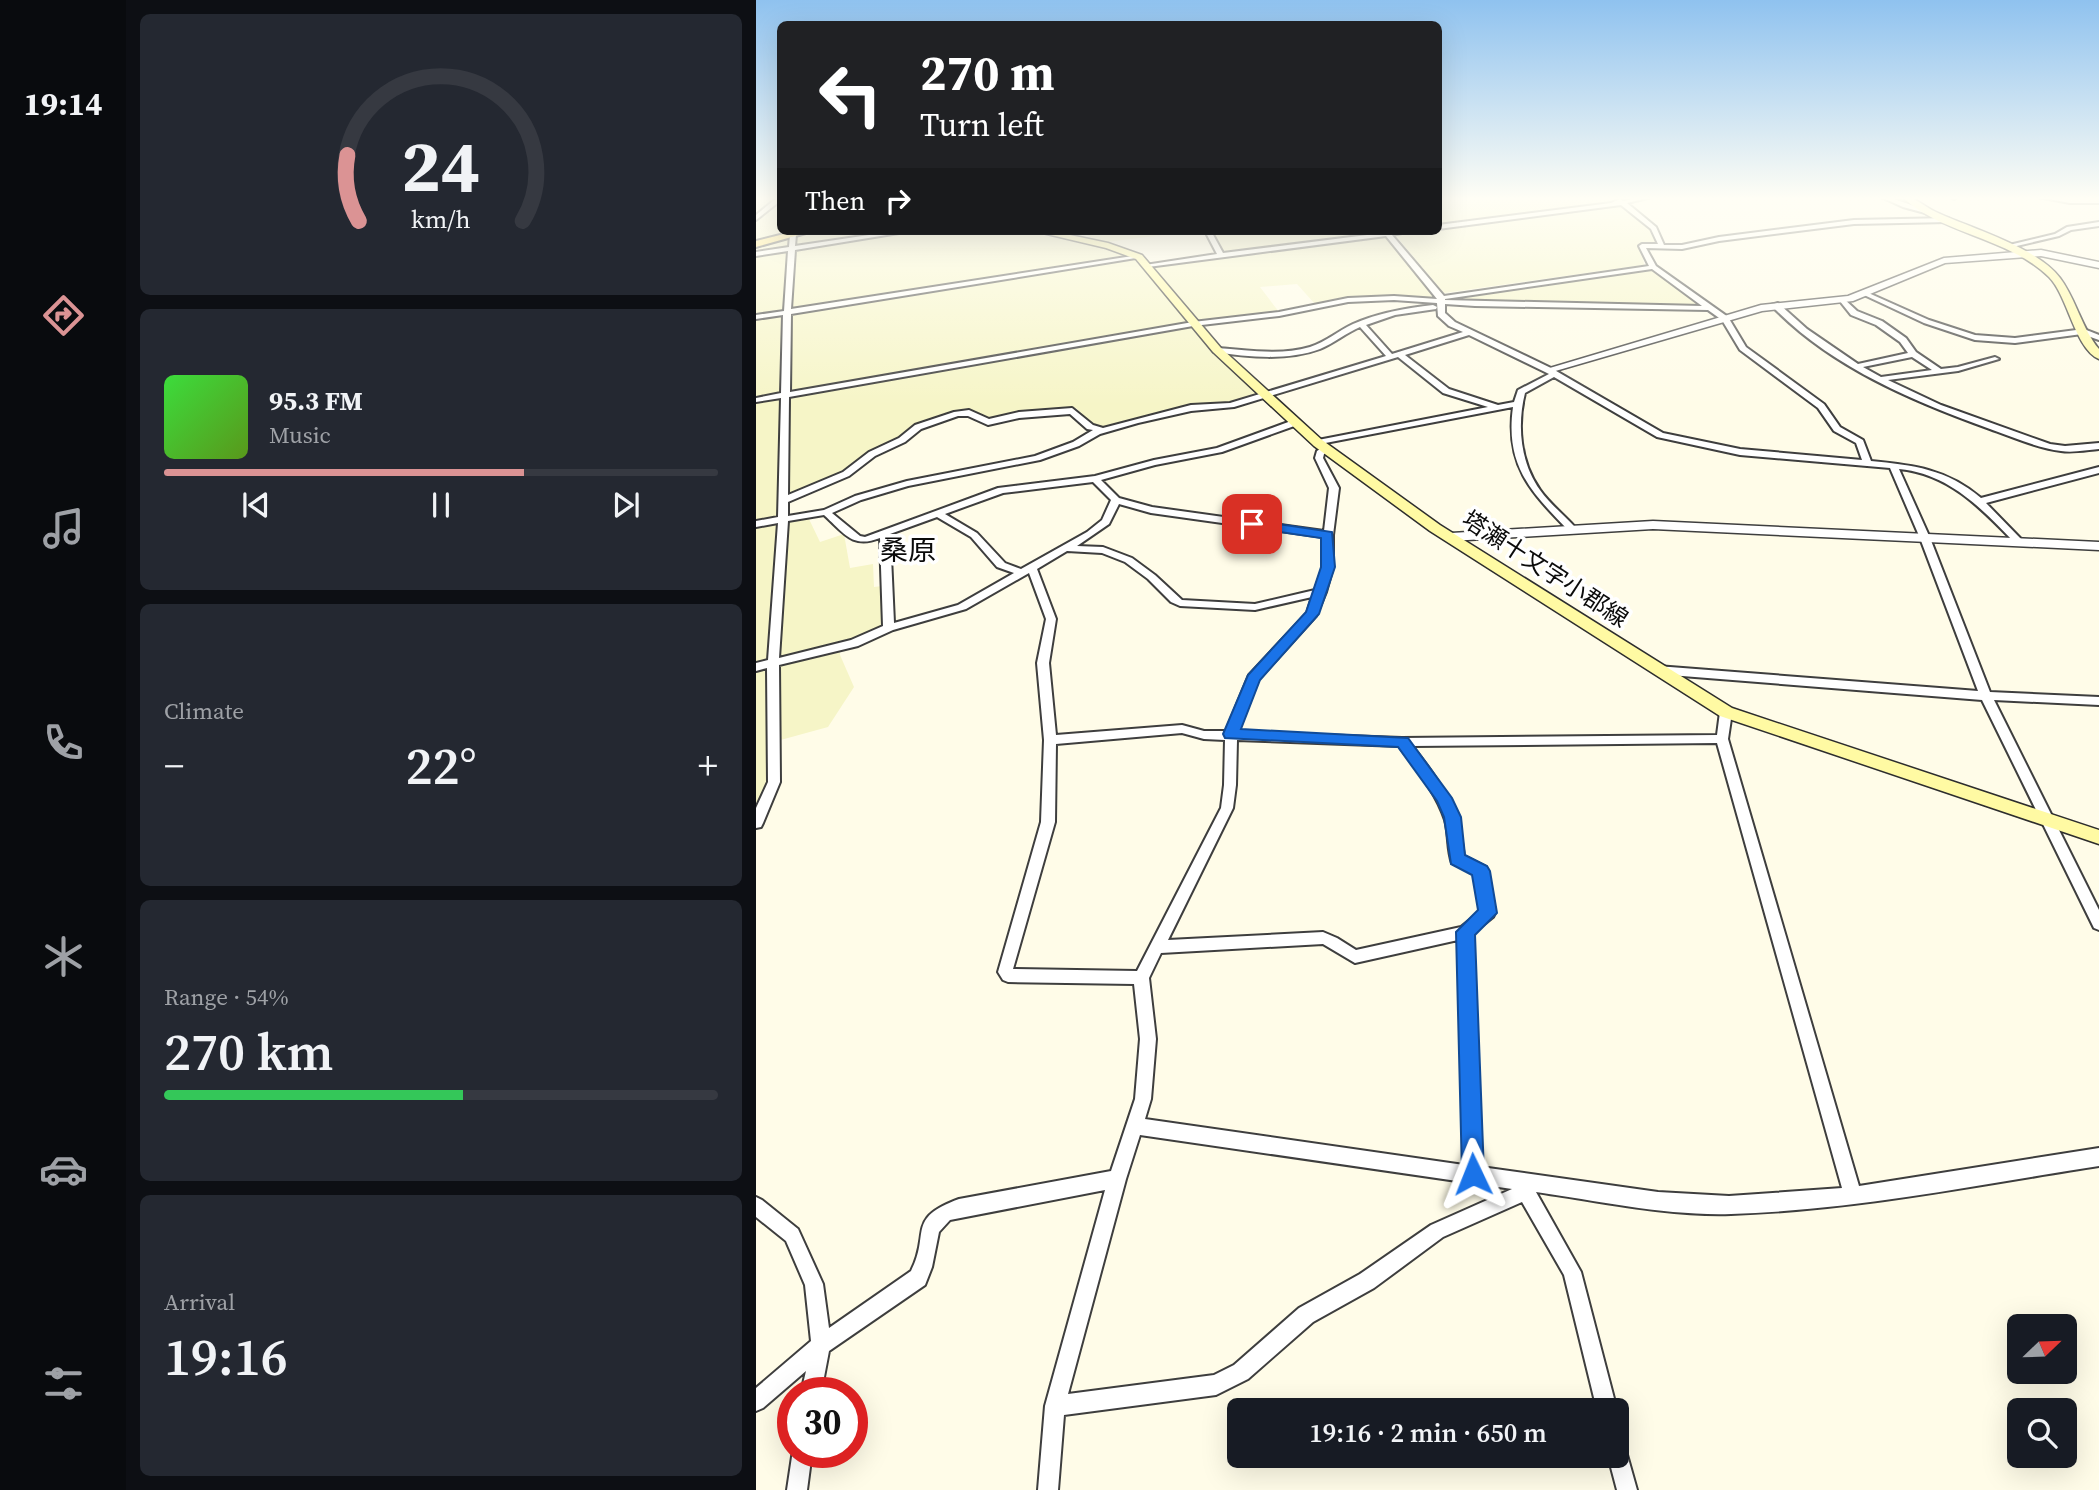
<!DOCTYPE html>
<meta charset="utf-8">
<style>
:root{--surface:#171b24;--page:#242831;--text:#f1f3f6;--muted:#9ea1a6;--line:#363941;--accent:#db9394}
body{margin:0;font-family:"Source Serif 4","Noto Sans JP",serif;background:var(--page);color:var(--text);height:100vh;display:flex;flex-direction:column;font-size:26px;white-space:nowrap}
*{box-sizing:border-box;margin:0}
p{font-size:23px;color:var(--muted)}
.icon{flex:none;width:38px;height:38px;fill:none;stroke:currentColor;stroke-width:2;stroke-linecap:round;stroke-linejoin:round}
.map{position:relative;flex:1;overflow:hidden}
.panel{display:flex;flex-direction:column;gap:14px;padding:14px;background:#0d0f14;width:630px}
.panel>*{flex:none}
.guide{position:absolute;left:21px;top:21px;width:665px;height:214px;border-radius:10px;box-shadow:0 7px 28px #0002;background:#202124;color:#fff;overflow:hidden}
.needle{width:46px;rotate:67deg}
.tools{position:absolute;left:1251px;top:1314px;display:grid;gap:14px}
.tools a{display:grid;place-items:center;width:70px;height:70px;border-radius:10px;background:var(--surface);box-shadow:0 7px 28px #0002;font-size:35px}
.speed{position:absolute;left:21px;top:1377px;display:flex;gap:14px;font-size:35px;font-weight:700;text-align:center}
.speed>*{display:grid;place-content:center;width:91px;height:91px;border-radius:50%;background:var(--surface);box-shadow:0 7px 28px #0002;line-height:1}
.speed .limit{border:10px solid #d22;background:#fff;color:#111}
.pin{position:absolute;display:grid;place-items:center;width:60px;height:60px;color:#fff;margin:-30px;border-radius:14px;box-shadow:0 4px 10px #0006}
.me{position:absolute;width:77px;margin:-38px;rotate:358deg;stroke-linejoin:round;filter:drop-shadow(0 0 5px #0008)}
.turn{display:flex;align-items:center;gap:24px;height:147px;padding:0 28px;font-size:32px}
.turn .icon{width:91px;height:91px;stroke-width:2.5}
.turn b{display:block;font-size:49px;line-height:60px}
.then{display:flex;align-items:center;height:66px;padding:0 28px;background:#0003;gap:14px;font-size:26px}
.big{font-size:52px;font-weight:600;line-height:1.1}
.panel .card{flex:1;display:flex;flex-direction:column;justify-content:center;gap:10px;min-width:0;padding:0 24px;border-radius:10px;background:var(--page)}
.panel .dial{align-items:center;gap:0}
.dial svg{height:182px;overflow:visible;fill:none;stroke:var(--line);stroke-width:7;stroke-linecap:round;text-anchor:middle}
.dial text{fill:var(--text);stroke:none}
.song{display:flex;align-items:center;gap:21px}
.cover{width:84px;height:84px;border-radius:10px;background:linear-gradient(135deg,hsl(120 70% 55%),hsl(90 70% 35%))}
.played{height:7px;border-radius:4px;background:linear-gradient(90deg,var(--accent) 65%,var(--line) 65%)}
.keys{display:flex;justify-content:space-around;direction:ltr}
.heat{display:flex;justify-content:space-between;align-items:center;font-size:38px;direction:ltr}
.charge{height:10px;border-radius:5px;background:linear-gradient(90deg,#34c759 54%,var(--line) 0)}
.trip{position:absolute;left:471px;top:1398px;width:402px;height:70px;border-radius:10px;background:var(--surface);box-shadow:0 7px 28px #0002;font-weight:600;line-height:70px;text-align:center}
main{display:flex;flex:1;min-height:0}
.dock{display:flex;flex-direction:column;width:126px;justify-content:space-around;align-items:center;background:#090b0e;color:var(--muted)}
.dock .icon{width:49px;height:49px}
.dock .selected{color:var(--accent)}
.dock b{font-size:32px;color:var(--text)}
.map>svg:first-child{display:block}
.farmland{fill:#f6f5c7}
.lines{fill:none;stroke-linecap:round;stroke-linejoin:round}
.minor-casing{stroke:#3e3e3e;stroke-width:4}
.tertiary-casing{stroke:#3e3e3e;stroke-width:3}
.secondary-casing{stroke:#2d2d2d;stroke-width:3}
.primary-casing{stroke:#1c1c1c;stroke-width:4}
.minor{fill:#fff;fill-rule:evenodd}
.tertiary{fill:#fff;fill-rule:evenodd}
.secondary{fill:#fffaa3;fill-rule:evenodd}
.primary{fill:#ffe058;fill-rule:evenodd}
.route{fill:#1a73e8;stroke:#114b97;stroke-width:2}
.labels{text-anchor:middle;stroke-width:7;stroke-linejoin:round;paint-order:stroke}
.street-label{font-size:24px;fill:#0b0b0b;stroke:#fff}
.quarter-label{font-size:28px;fill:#0b0b0b;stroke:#fff}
</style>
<main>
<nav class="dock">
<b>19:14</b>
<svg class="icon selected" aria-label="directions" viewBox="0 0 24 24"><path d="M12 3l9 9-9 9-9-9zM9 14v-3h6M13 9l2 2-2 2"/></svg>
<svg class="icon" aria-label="music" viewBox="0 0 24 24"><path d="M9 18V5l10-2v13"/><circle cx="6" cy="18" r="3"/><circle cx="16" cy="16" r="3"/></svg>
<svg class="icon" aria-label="phone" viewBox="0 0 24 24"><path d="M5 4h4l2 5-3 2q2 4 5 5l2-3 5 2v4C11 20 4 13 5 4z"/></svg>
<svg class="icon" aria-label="climate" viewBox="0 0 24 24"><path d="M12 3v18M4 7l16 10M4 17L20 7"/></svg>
<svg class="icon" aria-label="car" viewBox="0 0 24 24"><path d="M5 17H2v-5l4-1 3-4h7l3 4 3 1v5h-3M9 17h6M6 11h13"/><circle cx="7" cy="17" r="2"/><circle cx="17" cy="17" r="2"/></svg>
<svg class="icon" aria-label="filters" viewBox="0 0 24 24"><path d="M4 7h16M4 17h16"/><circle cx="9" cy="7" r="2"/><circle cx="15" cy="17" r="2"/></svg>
</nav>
<section class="panel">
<div class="card dial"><svg viewBox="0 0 100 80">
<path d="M14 69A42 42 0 1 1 86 69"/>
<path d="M14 69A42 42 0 0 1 9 40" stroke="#db9394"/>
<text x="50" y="56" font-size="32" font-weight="700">24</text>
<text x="50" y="72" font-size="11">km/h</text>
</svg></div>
<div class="card">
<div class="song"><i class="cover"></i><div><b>95.3 FM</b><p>Music</p></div></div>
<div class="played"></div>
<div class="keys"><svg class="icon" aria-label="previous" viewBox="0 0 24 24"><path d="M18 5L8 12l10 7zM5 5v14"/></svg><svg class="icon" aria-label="pause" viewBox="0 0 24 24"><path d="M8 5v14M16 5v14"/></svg><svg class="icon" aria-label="next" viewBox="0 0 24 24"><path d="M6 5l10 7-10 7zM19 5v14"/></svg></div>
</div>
<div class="card"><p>Climate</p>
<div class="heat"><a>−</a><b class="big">22°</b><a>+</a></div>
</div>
<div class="card"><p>Range · 54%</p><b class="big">270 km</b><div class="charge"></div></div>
<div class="card"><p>Arrival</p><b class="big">19:16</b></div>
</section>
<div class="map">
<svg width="1343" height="1490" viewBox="0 0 1343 1490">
<rect width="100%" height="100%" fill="#fffce8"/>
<path class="farmland" d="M0,197H24V231H41L0,241Z
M682,197H855L862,202L683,225Z
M864,206L897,230L900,244L885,243L888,265L688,293L640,236Z
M60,231H268L360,251L375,256L432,316L398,267L630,236L680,300L600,297L559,304L541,284L504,287L523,312L438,322L506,395L473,404H449L349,428L338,426L320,408L264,413L233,420L208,411L158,427L143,440L86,474L22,501V522L52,517L64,542L88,534L94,568L117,564L118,587L126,586L128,627L84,644V655L98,687L72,727L10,744L13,783L0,803V246Z
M325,231H431V232L343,243Z
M456,231H626L628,233L468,253Z
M896,269L948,307L690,299Z"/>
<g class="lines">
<defs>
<path id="minor" d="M22,197H24V201L0,220V215Z
M886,197H896L871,203L900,227L908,245H926L963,237L1098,220L1192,218L1195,220L1192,222L1098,224L963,241L926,249L890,248L900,266L972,317L990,347L1068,404L1084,427L1107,440L1115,461C1157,465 1191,469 1225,498L1343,467V473L1230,503L1266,540V544H1260C1226,509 1194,474 1143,469L1174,538L1234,692L1343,697V705L1238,700L1343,910V930L1338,928L1226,700L901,674L895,670L901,666L1222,691L1164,538L1134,468L984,455L901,437L798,377L769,393C761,425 764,462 784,490C793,503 807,514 818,526V530H812C774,491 749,465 757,407L559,445L558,443L562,440L732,407L687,393L642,357L478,407L435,411L382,423L344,434L323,446L284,460L152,486L105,500L76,513L104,536L109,537L242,488L339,476L398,460L461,448L535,421H541V425L466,452L399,465L345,480L363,498L396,507L568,531L573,488L559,458L561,451L567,447L574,449L568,454L567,458L583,488L577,535V567L570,592L560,616L502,680L482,732L646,738L961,735L964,712L970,708L974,709L976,712L972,739L1103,1186L1343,1148V1166C1221,1185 1099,1210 975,1214C910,1216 844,1201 780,1192L825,1272L861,1410H841L808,1275L766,1202L687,1237L618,1288L557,1322L492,1379L460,1395L308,1415L302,1490H282L289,1406L349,1190L194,1220L183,1232L176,1267L169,1285L73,1351L65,1393H45L50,1371L7,1408L0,1411V1388L55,1341L49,1285L30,1241L0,1217V1197L6,1200L42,1229L67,1284L73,1328L155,1271C175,1233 149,1219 203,1199L355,1171L379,1099L384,1039L378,984L252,982L247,980L242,972L285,822L288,740L281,663L290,619L273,573L210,609L137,630L102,646L23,665L24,782L7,823L5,827L0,828V808L12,782L11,668L0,671V663L12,660L22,523L0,527V521L22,517L25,398L0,402V398L25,393L27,315L0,319V315L28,311L32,251L0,256V252L33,247L34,235L37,233L40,235L39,246L140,231H155L39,250L35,309L383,255L386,257L35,314L34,392L437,322L523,312L592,298L638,296L681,299L630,236L392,267L389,265L461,254L449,231H455L467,253L627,233L626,231H656L636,235L688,296L893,266L883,246L886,244H902L895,229L865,205L682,229V225L855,203L864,199L867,201ZM896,269L946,306L689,300V299ZM638,300L681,303L682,316L693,326L707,332L636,354L610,325L639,315L680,309L681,307L677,305C650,308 622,313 597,324C582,331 570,342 554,347C524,356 491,350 461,348L457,350L458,352C492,357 532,361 564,349C578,343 590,333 604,327L630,356L474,403L435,405L347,428L337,425L316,408L263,412L233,419L213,410L198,412L159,425L143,438L113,452L87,472L32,495L33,397L437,326L523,316L592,302ZM689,304L719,306L952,310L966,320L984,350L1062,408L1078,431L1100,443L1106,460L984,449L907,433L795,368L699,322L689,313ZM713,335L789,372L793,374L762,390L758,402L742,405L693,389L649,355ZM314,414L331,429L337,430L317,442L279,456L151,481L99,496L68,510L32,516V502L93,476L119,456L149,442L165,429L202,416H212L232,425L263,418ZM337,482L355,500L346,520L331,532L265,569L249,563L221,533L189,514L247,493ZM363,504L395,513L567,537V567L559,590L499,604L426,600L399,575L376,558L347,547L321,546L353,524ZM68,515C88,533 96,549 124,538L127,626L95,640L23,658L32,521ZM181,517L215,537L241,567L258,573L202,605L138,623L134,534ZM311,551L346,553L369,562L392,579L415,602L424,606L499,610L556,597L551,613L493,675L470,731H448L426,725L300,735L293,663L300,619L281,569ZM426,733L448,739L469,740L468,785L465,808L381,971L257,969L299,822L300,744ZM481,740L643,746C660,769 680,792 689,820C693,834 691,850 696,863L719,874L725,911L705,927L600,950L581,938L567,932L412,940L477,808L480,785ZM961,743L1086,1188L973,1196L902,1192L725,1167L716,934L737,917L739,913L732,871L730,867L708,856C703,809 685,782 656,746ZM702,940L708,1165L389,1119L395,1099L400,1039L393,978L405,953L567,944L599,963ZM384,1135L756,1189L675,1225L604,1274L543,1308L478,1365L458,1375L312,1394L370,1179Z
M1125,197H1132L1176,212L1173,214L1147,207Z
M1193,197H1201L1198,199Z
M1282,197L1343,199V203H1314Z
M1343,222V226L1315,230L1303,236L1252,248L1249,246L1299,234L1311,227Z
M1108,291L1173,320L1219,335L1259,338L1328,329L1343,335V340L1326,334L1259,343L1219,340L1168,323L1106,294V292Z
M1087,298L1101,311L1126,321L1150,338L1160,352L1185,369L1202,367L1239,357L1243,359L1202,371L1132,380L1185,405L1294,444L1309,446L1343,443V449C1331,450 1317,453 1305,451C1281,448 1257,437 1234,429C1156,401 1073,366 1015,305L1022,303L1051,329L1102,364L1152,353L1144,342L1120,325L1095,315L1083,300ZM1156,357L1176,370L1125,377L1107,367Z
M861,1441L868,1444L881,1490H861L852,1456H861Z
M37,1450V1452H56L51,1490H31Z"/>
<path id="tertiary" d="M1285,250L1343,262V268L1285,256L1189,263L1097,301L1006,311L796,372L787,370L1005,305L1092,296L1188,258Z
M897,521L1343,542V550L897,529L695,541L689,537L695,533Z"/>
<path id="secondary" d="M1146,197C1159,196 1167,206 1180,212C1214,228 1281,247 1304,278C1320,299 1326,329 1343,349V359C1319,349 1312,296 1293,277C1252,237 1187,235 1146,197Z
M278,231H295L352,243L386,255L465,348L566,440L684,525L976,708L1343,830V844L964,716L674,531L558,446L457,352L380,259L350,248Z"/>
<path id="primary" d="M40,231H57L0,247V241Z"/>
</defs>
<use href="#minor" class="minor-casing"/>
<use href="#tertiary" class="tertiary-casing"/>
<use href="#secondary" class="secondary-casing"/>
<use href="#primary" class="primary-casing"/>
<use href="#minor" class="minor"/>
<use href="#tertiary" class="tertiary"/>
<use href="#secondary" class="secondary"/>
<use href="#primary" class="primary"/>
</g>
<linearGradient id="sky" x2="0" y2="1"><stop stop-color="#8fc2ef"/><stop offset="0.49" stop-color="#fffef5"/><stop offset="1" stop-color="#fffef5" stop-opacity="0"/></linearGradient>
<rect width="1343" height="405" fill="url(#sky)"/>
<path class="route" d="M496,520L576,532L579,567L563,614L504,680L485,729L652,738L696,798L705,817L709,855L731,866L734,871L741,913L719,935L728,1174L725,1182L717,1185L709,1182L706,1174L700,932L722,910L716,875L695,864L688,817L681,801L642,747L469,738L467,734L492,675L550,612L565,567V538L491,527L489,524Z"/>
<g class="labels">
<g class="street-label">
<text transform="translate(789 569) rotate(33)" y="8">塔瀬十文字小郡線</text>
</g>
<g class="quarter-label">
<text x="152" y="560">桑原</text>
</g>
</g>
</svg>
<div class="tools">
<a><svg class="needle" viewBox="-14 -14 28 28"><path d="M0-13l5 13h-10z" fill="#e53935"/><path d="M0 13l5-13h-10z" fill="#9ea1a6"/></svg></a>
<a><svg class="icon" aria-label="search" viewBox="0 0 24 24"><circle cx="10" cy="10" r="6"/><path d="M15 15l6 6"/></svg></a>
</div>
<div class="speed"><div class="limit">30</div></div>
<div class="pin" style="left:496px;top:524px;background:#d93025"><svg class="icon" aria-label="arrive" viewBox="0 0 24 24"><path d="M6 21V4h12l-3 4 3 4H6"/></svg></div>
<svg class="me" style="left:717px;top:1174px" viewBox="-20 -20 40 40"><path d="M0-17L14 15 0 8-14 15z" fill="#1a73e8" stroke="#fff" stroke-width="4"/></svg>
<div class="trip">19:16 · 2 min · 650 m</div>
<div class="guide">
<div class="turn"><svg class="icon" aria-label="left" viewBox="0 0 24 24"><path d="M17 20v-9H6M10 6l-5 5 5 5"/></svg><div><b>270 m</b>Turn left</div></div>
<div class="then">Then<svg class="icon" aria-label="right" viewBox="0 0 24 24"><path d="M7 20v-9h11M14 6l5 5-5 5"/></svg></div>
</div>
</div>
</main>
